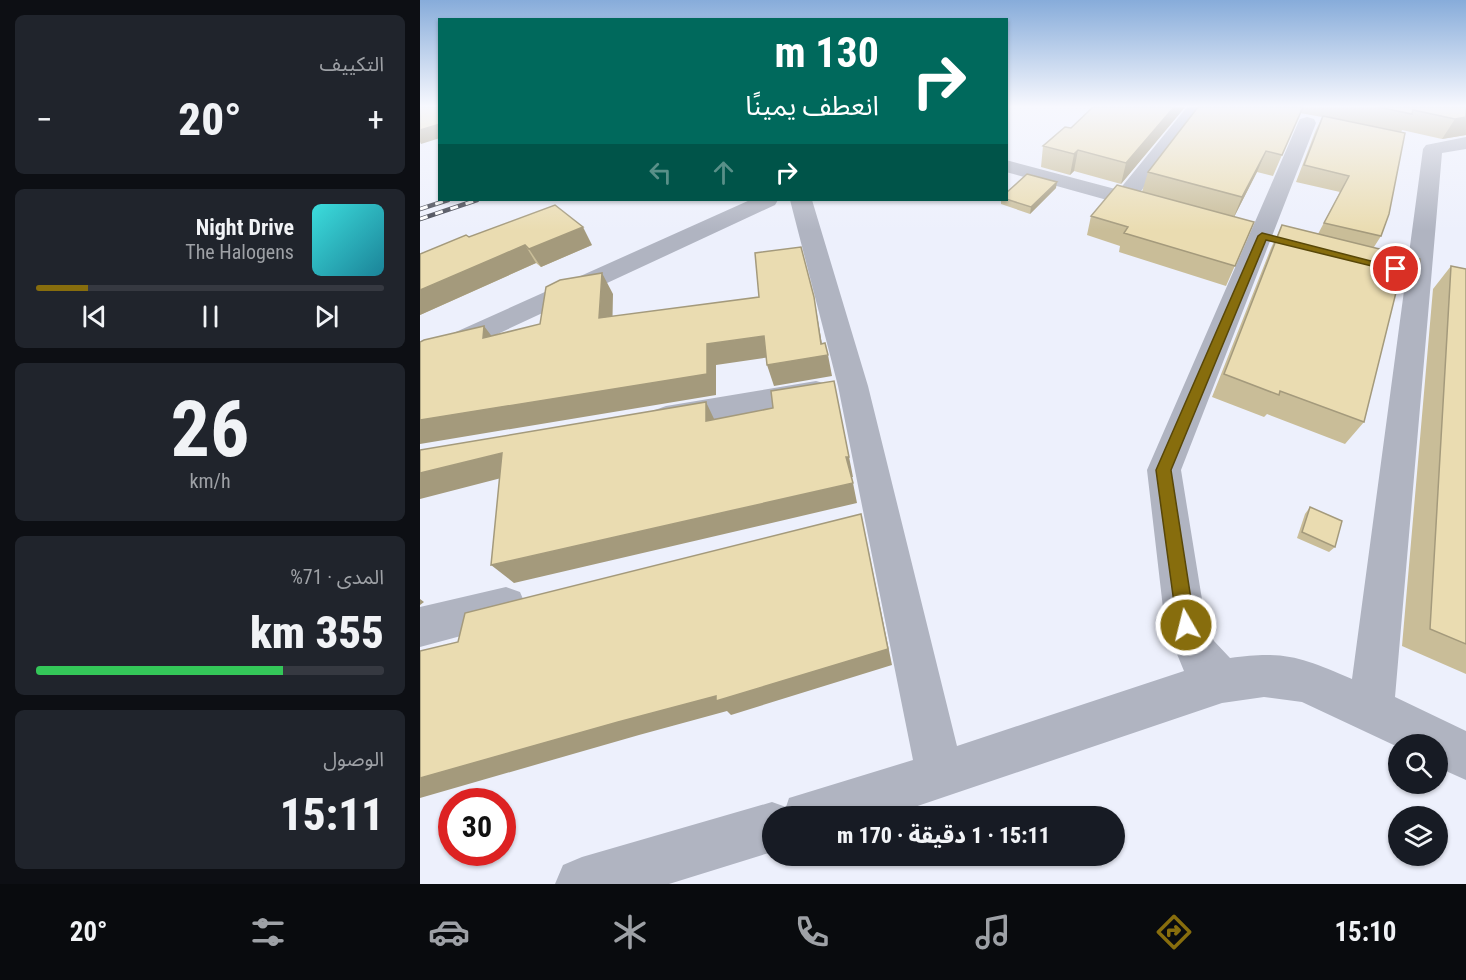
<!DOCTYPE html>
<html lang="ar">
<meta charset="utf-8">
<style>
:root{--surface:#171b24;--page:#20242c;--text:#f1f3f6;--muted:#9ea1a6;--line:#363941;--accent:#876d0d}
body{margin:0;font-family:"Roboto Condensed","Noto Sans Arabic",sans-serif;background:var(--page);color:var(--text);direction:rtl;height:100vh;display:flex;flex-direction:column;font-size:22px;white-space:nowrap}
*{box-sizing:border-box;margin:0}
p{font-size:20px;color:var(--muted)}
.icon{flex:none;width:33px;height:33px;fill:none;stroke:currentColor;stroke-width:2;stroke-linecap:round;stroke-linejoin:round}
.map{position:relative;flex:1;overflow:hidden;direction:ltr}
.sheet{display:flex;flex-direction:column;gap:15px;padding:15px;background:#0d0f14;width:420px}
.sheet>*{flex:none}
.guide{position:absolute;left:18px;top:18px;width:570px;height:183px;border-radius:0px;box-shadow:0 2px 4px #0004;direction:rtl;background:#00695c;color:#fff;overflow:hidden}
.fabs{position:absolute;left:968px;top:734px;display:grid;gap:12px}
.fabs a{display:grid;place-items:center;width:60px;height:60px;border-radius:50%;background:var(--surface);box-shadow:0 2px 4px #0004;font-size:30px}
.speed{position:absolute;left:18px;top:788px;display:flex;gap:12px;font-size:30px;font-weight:700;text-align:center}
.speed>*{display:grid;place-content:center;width:78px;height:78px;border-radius:50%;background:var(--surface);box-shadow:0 2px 4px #0004;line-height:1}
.speed .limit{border:9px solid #d22;background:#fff;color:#111}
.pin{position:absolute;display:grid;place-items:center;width:51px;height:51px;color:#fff;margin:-26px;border:3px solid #fff;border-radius:50%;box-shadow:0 2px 6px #0007}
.me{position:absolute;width:66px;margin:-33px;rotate:352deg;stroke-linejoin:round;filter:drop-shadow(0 0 4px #0008)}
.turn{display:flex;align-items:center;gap:21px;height:126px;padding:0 30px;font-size:27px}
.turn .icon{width:78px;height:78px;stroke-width:2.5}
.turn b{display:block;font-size:42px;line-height:51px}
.lanes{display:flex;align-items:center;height:57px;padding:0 30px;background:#0003;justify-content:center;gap:30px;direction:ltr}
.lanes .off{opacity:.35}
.big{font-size:45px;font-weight:800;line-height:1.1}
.sheet .card{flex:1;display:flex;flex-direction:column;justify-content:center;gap:9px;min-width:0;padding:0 21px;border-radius:9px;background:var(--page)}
.sheet .dial{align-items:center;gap:0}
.dial b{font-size:78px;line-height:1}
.song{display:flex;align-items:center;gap:18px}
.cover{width:72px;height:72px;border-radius:9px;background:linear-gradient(135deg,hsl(180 70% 55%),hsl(190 70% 35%))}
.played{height:6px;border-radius:3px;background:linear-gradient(90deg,var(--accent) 15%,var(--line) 15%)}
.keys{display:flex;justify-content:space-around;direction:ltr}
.heat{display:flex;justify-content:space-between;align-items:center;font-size:33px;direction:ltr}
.charge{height:9px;border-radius:4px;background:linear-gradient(90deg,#34c759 71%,var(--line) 0)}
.trip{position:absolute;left:342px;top:806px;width:363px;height:60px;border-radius:30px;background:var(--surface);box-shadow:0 2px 4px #0004;font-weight:800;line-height:60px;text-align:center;direction:rtl}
.tab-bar{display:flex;height:96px;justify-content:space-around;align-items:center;background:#090b0e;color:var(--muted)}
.tab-bar .icon{width:42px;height:42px}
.tab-bar .active{color:var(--accent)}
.tab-bar b{font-size:27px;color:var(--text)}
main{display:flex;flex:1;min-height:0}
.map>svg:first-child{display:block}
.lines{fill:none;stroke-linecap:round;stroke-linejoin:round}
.minor{fill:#b0b4c1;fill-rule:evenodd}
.rail-casing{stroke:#424550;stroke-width:4.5}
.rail{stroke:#fefefe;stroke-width:3;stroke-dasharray:8;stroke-linecap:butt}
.wall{fill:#c9bd98}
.shaded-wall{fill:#a49a7c}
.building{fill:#eadcb1;stroke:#a49a7c;stroke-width:1.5}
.route{fill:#876d0d;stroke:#584708;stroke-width:1.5}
</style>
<main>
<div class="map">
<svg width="1046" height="884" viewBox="0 0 1046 884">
<rect width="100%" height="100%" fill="#edf0fc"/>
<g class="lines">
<path class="minor" d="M767,107H785L718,195L742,201L745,206L742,211L734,213L586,172V160L699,190Z
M887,117L894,119L896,123L761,470L786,624L794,641L810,658C865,650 883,658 932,679L1003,149L1006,145L1046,137V149L1022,153L975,697L1046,731V780L1017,767V744H978V747L882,702L844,697L802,703L468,816H352V852L249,884H135L143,865L162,857L352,802L366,807L369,798L493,760L418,386L370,200H392L448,386L537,746L764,671L745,625L727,470L878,123L880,119Z
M330,200H358L355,205L0,370V348Z
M396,381L407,384L411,392L407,400L246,430L235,426L230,418L235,410L246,406Z
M86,587L100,592L106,606L100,620L0,647V607Z"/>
<defs>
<path id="rail" d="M0,209L28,200
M0,219L57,200"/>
</defs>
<use href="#rail" class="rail-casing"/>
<use href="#rail" class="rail"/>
</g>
<path class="wall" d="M673,107H765L701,184L654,171L650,175L621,167L623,146L651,128Z
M778,107H1046V135L1022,139L982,130L981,133L961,236L954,247L999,267L982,290L977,289L944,422L925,444L847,414L844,417L792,397L851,248L862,225L898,234L920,192L876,182L895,132L902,117L880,113L853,176L837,172L814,217L834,222L806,286L699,252L700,246L667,235L671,216L722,192L728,172Z
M636,188L610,214L581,204V200H586Z
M49,237L172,245L121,267L116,263L0,315V254Z
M1031,266L1046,269V674L982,646L1013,289Z
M890,507L915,547L909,552L877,538L885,514Z"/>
<path class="shaded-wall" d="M754,107H765L701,184L706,163Z
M1046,117V135L1022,139L1035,119Z
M20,124V138L1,144L0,142V130Z
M658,150L654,171L650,175L654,154Z
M846,151L837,172L813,219L822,197Z
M637,182L636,188L610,214L611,207Z
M163,227L172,245L121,267L109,249Z
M105,245L116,263L0,315V290Z
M182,273L193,294L192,340L179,318Z
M394,297L404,356L408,355L412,376L354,386L347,365L401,344Z
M64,326L80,347L63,338Z
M344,336L350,357L296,365V395L0,444V420L287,344Z
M414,381L433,477H430L426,457Z
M286,402L296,423L286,421Z
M82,453L101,473L0,499V473Z
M433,483L437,503L94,583L71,565Z
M441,514L472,665L311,715L307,711L219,735L0,798V778Z
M0,599L4,602L0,605Z"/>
<path class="building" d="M0,107H20V124L0,130Z
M673,107H754L706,163L658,150L654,154L623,146L645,127L651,128Z
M778,107H883L862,155L846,151L822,197L728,172Z
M958,107H1046V117L1035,119L993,110L992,114Z
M903,116L985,133L969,214L961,236L904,223L929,176L884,165Z
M607,174L637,182L611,207L586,199V193Z
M697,185L834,222L815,266L704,233L708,227L671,216Z
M135,205L163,227L109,249L105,245L0,290V254L46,235L49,237Z
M862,225L1000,259L999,267L983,264L944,422L860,391L859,395L804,374Z
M381,247L394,297L401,344L405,343L408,355L347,365L344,336L287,344V374L0,420V342L4,340L64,326L63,338L120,324L126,287L140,280L182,273L179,318L339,297L335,253Z
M1031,266L1046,269V644L1010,629Z
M414,381L429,457H426L433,483L71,565L82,453L0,473V450L286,402V421L353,408L351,391Z
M890,507L922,521L915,547L882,532Z
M441,514L468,649L296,701V696L198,722L0,778V651L38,642L45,613Z"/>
<linearGradient id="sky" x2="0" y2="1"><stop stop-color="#87acda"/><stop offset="0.46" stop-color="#f7f8fe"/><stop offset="1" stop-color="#f7f8fe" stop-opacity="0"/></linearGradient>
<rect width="1046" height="231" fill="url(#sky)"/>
<path class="route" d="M842,233L982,269L976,272L846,240L751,470L775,625L772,631L766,633L760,631L757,625L736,470L838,236Z"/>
</svg>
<div class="fabs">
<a><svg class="icon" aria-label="search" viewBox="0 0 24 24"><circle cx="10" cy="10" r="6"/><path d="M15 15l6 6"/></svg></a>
<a><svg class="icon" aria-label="layers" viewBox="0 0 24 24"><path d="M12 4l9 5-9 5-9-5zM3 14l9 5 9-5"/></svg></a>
</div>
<div class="speed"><div class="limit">30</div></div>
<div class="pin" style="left:976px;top:269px;background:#d93025"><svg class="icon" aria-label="arrive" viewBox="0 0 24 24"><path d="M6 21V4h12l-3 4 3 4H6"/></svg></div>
<svg class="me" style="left:766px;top:625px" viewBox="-20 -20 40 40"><circle r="17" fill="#876d0d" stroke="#fff" stroke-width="3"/><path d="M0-11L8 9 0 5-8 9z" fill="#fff"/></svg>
<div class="trip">15:11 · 1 دقيقة · 170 m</div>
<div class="guide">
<div class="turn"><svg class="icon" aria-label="right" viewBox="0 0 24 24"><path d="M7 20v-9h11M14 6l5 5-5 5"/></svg><div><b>130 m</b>انعطف يمينًا</div></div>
<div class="lanes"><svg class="icon off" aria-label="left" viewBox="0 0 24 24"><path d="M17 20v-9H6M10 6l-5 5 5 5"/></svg><svg class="icon off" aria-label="ahead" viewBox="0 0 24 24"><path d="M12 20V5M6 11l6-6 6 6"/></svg><svg class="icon" aria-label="right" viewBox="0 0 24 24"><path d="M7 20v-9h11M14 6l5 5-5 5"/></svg></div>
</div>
</div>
<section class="sheet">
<div class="card"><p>التكييف</p>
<div class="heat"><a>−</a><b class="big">20°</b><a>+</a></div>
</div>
<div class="card">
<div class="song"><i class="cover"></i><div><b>Night Drive</b><p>The Halogens</p></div></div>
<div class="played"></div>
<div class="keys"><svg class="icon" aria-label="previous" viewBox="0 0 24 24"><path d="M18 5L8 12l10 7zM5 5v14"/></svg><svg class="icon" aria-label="pause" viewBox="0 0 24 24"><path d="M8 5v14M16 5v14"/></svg><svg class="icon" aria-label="next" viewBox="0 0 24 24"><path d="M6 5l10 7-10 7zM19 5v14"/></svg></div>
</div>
<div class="card dial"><b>26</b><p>km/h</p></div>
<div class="card"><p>المدى · 71%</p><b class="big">355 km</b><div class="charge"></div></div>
<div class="card"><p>الوصول</p><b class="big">15:11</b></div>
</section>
</main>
<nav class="tab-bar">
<b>15:10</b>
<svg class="icon active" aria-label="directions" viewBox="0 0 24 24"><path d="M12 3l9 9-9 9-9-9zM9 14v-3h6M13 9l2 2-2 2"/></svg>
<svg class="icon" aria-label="music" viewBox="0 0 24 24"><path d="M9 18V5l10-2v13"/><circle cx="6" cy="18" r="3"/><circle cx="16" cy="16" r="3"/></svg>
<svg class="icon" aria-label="phone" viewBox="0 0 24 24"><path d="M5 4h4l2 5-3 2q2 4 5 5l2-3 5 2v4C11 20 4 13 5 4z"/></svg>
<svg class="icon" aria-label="climate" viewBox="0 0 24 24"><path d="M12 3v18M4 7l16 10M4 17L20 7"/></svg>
<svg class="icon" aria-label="car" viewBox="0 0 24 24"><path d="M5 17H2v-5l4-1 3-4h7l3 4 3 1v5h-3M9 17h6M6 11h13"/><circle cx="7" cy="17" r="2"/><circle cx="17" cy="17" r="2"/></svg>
<svg class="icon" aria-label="filters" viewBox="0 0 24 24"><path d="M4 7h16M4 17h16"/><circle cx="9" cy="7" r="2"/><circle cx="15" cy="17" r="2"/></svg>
<b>20°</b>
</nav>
